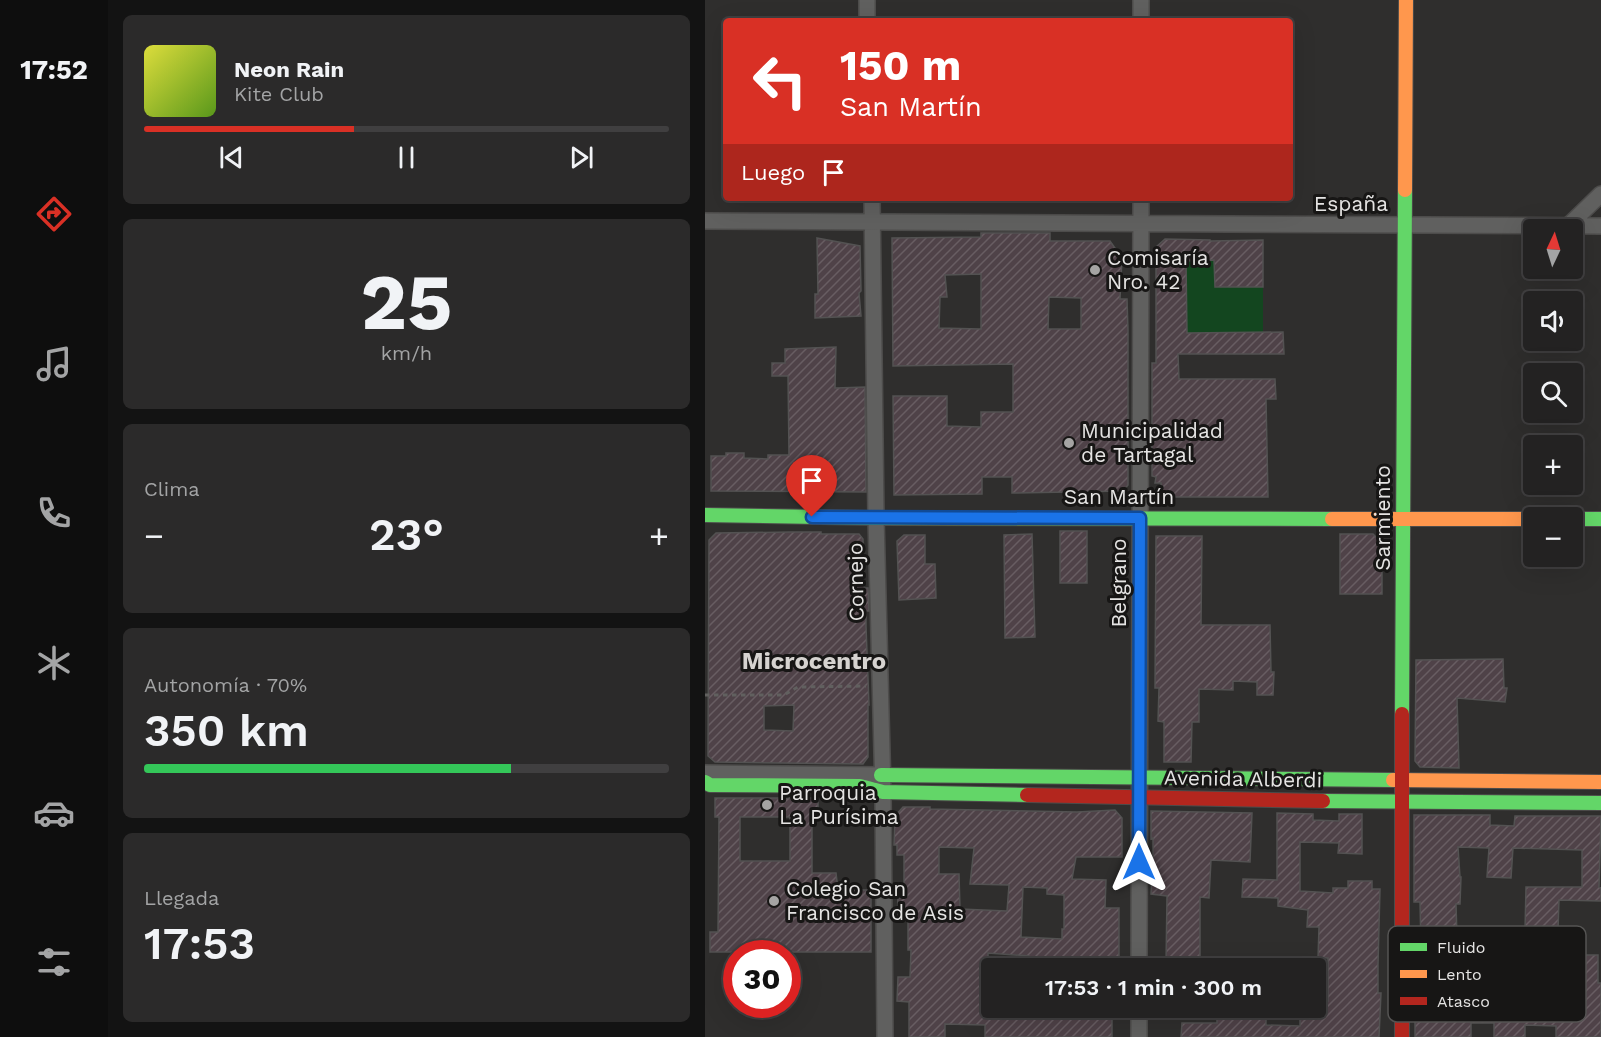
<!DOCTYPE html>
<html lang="es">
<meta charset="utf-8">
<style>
:root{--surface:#232222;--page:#2b2a2a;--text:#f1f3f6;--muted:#a3a4a5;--line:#403f40;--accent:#d93025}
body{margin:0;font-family:"Work Sans",sans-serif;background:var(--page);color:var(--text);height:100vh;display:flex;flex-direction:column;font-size:22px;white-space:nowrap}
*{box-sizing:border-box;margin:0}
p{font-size:20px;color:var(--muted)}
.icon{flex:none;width:33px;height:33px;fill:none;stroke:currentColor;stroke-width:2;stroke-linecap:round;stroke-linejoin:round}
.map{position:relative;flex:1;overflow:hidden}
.panel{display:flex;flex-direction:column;gap:15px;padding:15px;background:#131313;width:597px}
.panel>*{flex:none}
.banner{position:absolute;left:18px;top:18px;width:570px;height:183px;border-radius:6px;box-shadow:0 6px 24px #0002,0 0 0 2px var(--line);background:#d93025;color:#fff;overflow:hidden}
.needle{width:39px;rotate:4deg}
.fabs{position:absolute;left:818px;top:219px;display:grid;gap:12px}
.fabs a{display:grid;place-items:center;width:60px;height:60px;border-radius:6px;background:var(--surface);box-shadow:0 6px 24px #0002,0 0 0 2px var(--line);font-size:30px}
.speed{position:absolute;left:18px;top:940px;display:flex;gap:12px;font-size:30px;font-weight:700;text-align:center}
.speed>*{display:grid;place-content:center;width:78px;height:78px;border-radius:50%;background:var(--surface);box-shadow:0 6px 24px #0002,0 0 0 2px var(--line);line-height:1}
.speed .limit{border:9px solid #d22;background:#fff;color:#111}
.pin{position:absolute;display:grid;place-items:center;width:51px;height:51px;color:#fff;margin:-62px -26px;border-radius:50% 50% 50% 0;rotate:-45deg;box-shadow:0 0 6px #0007}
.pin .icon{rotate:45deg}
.me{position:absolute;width:66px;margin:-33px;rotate:0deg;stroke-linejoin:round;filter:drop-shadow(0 0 4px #0008)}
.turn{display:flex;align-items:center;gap:21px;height:126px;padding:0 18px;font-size:27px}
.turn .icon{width:78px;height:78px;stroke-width:2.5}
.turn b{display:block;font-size:42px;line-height:51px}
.then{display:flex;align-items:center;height:57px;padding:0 18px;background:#0003;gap:12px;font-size:22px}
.big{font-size:45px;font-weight:600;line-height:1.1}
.panel .widget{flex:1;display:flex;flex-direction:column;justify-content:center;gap:9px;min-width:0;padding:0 21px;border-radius:9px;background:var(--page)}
.panel .dial{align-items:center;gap:0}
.dial b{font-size:78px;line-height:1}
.song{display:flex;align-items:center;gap:18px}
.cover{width:72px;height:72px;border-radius:9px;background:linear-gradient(135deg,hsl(60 70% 55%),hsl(90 70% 35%))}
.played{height:6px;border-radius:3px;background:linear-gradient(90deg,var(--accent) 40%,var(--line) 40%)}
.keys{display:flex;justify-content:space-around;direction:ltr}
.heat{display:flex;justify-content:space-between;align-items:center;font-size:33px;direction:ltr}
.charge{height:9px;border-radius:4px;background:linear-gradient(90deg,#34c759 70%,var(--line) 0)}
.trip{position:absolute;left:276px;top:958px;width:345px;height:60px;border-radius:6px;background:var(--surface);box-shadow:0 6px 24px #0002,0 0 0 2px var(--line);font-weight:600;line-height:60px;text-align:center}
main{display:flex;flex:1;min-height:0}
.dock{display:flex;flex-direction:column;width:108px;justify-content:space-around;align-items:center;background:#0e0e0e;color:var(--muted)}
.dock .icon{width:42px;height:42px}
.dock .current{color:var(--accent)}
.dock b{font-size:27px;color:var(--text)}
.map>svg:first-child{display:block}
.grass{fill:#13461f}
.building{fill:url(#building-hatch);stroke:#535252;stroke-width:1.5;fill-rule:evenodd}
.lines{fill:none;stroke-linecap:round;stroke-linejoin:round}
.street-casing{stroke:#4d4c4b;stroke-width:18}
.fast-casing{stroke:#4d4c4b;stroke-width:16}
.slow-casing{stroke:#4d4c4b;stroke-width:16}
.jam-casing{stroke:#4d4c4b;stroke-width:16}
.path{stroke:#61605f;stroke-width:3;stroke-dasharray:4.5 4.5;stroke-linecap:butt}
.street{stroke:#60605f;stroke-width:15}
.fast{stroke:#63d668;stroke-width:14}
.slow{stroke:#ff974d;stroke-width:14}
.jam{stroke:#b3261e;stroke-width:14}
.route-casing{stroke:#114b97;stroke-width:15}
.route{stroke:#1a73e8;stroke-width:10}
.poi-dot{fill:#a5a4a3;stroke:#171615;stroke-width:2}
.labels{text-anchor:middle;stroke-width:6;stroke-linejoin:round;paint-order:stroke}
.street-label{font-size:21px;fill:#e5e4e3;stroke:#171615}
.poi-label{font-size:21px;fill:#e5e4e3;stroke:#171615;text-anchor:start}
.quarter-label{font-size:24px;font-weight:bold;fill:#d6d3d0;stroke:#171615}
.key{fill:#171615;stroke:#555453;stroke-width:1.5}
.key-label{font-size:16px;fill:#e5e4e3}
</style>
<main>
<nav class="dock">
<b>17:52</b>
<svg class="icon current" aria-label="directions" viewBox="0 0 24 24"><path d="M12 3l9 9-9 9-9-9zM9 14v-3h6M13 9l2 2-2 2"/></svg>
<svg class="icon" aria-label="music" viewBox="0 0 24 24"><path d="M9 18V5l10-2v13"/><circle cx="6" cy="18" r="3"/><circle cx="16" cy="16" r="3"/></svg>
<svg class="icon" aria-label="phone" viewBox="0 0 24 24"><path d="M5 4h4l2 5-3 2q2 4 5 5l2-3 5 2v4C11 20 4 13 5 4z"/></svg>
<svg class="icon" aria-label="climate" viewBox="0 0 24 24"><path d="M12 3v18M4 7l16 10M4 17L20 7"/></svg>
<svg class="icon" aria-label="car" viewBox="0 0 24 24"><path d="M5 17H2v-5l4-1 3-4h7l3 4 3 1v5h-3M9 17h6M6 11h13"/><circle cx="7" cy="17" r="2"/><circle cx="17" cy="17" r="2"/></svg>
<svg class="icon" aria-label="filters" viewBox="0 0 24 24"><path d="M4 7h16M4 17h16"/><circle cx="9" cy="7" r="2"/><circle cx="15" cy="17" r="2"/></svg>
</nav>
<section class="panel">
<div class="widget">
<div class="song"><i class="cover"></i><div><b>Neon Rain</b><p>Kite Club</p></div></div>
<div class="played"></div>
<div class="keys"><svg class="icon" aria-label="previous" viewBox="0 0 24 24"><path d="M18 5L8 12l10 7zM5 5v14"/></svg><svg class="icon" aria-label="pause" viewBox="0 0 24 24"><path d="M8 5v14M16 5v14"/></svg><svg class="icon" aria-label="next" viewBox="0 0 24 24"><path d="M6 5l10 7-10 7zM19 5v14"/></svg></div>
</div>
<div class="widget dial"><b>25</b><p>km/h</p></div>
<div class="widget"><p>Clima</p>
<div class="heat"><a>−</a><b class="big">23°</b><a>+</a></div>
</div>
<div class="widget"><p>Autonomía · 70%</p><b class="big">350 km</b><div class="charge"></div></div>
<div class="widget"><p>Llegada</p><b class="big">17:53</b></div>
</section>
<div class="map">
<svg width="896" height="1037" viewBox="0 0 896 1037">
<defs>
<pattern id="building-hatch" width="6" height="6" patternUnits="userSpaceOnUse" patternTransform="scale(1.5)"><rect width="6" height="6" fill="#4f4248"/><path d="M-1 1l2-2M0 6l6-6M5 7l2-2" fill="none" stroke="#685d62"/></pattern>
</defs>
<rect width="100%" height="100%" fill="#2f2e2d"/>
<path class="grass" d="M509,260L510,287H558V332L482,333L481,261Z"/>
<path class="building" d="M276,233H345V241H405L417,258L415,299H422L423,330V485L418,491L307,493V477H277V494L189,495L188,396H242V426L276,427V412H308V364L188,366L187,238L276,237ZM276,274V329L234,328L235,297H242L240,275ZM344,297L376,298V329H343Z
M112,238L155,246L156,291L154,293L156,316L110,318V294H113Z
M460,239L505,240V241L558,240V287H510L509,260L481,261L482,333L578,332L579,354H473L474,379H570L571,399H561L563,497H457L456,483H450L451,477L447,476V363H451V247Z
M131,347L130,388L160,387L161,492L6,491V456H21V453H39V458L63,459V455H84L83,376H67V363H80V349Z
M355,531H382V583H355Z
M86,532H116V534H154L158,539L159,588H163L164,611H161V626L164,705H163V757L158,764L10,762L3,756L4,540L11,533ZM89,705L88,731L59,730V706Z
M327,534L330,637L300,638L299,535Z
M635,534H668L677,543V594H635Z
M199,535H220V564H230L231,598L194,600L192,541Z
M451,536H497L496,625H565L566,672H569L568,695H552V682L528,681V690L494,689V722H487L486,762H459V722L453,721L454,688H450Z
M798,659L799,688H802L800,702L752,698L754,768L715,767L710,761L711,660Z
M10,798H113V818L107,817V873H131L133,890H166V952H5V932H13L14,817H10ZM35,817H85V861H35Z
M198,807H225V809L372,812L410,810L417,818V857H371L367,879L401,880L400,908H414V957H416V969L324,967V956L283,953V980H286V1008H297V1015H322V1008H407V1037H280V1025L240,1024V1037H204V1002L192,1001L193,977H205L206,950H203V920H192L193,898H199V855H192V845H189L190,816ZM234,847L269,848L265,884L304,885L302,911L255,909L254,874H234ZM318,887L342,888V894L359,895V929H357V939L316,937Z
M446,811L547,813L545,862L506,860L504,898L495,897V968H472V963H461L462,896L446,894L448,862V838L446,839Z
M572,813L608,814V820L634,821V814H657V854L633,853L634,843L595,842V891L628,893V888H643V881H667V889H675L673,965V993H676L674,1037H476L477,1023H512V1008H561V1025L595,1026V1015L617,1016L618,1001H623V958H613L614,927H602L603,910L573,906V898L537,897L538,879L572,880Z
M709,815H785V825L809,826L810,816H896L894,887L896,888V901L854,900L853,930H820L821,887H877V850L808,848L806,878L782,877L784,848L753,847L755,877H756L755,904H751L752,938H796V953H799L800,990H819L820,999L851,1000V955H893V983H896V1037H851V1026L820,1025V1037H789V1023H766V1037H710V1007H712L711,994H733L732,960L709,961V949H716L715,902H709Z"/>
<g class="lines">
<defs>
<path id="street" d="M162,0V21
M436,0V21
M167,198L171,518L178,792L180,1037
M0,221L896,226
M863,226L896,194
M0,773L176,775
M434,969L436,198
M434,1008V1037"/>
<path id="fast" d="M0,515L171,518L627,519
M867,519H896
M697,714L700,190
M176,775L688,780
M0,782L5,785L155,786L178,792L322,795
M618,801L896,803"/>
<path id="slow" d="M700,190L701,0
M627,519H828
M688,780L896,782"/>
<path id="jam" d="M697,714V1037
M322,795L618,801"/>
</defs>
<use href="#street" class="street-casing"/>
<use href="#fast" class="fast-casing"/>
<use href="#slow" class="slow-casing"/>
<use href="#jam" class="jam-casing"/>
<path class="path" d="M0,695H79L93,687L161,686"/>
<use href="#street" class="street"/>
<use href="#fast" class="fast"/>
<use href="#slow" class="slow"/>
<use href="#jam" class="jam"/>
</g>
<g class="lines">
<defs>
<path id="route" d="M107,517L435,518L434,862"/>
</defs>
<use href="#route" class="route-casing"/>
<use href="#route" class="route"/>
</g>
<g class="poi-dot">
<circle cx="390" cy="270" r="6"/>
<circle cx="364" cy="443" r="6"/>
<circle cx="62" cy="805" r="6"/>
<circle cx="69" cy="901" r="6"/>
</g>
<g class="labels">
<g class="street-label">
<text x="646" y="211">España</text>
<text x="414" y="504">San Martín</text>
<text transform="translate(678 518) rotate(-90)" y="7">Sarmiento</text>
<text transform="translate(151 582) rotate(-91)" y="7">Cornejo</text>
<text transform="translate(414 583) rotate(-90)" y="7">Belgrano</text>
<text transform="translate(538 779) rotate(1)" y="7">Avenida Alberdi</text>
</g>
<g class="poi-label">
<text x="402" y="265">Comisaría<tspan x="402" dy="24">Nro. 42</tspan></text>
<text x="376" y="438">Municipalidad<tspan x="376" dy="24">de Tartagal</tspan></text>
<text x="74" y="800">Parroquia<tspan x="74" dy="24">La Purísima</tspan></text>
<text x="81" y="896">Colegio San<tspan x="81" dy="24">Francisco de Asis</tspan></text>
</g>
<g class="quarter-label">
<text x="109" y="669">Microcentro</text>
</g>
</g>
<rect x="683" y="926" width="198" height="96" rx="9" class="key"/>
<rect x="695" y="943" width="27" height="8" fill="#63d668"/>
<rect x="695" y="970" width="27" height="8" fill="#ff974d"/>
<rect x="695" y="997" width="27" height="8" fill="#b3261e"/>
<g class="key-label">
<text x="732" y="953">Fluido</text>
<text x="732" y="980">Lento</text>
<text x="732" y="1007">Atasco</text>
</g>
</svg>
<div class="fabs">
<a><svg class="needle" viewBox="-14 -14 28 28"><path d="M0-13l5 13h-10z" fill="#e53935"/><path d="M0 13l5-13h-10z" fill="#a3a4a5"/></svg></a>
<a><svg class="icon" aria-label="sound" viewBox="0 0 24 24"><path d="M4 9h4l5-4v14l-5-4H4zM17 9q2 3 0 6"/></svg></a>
<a><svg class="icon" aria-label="search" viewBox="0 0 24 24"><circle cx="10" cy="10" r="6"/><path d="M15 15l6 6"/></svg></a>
<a>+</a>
<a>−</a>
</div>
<div class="speed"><div class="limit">30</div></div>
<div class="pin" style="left:107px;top:517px;background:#d93025"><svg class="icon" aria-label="arrive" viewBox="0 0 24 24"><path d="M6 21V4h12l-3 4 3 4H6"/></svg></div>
<svg class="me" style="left:434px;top:862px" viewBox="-20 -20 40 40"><path d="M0-17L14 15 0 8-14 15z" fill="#1a73e8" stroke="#fff" stroke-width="4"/></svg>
<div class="trip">17:53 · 1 min · 300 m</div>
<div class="banner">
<div class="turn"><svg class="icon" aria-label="left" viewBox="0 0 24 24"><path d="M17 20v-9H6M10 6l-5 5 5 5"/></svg><div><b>150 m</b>San Martín</div></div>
<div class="then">Luego<svg class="icon" aria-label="arrive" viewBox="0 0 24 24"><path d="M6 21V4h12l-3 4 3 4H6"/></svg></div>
</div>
</div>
</main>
